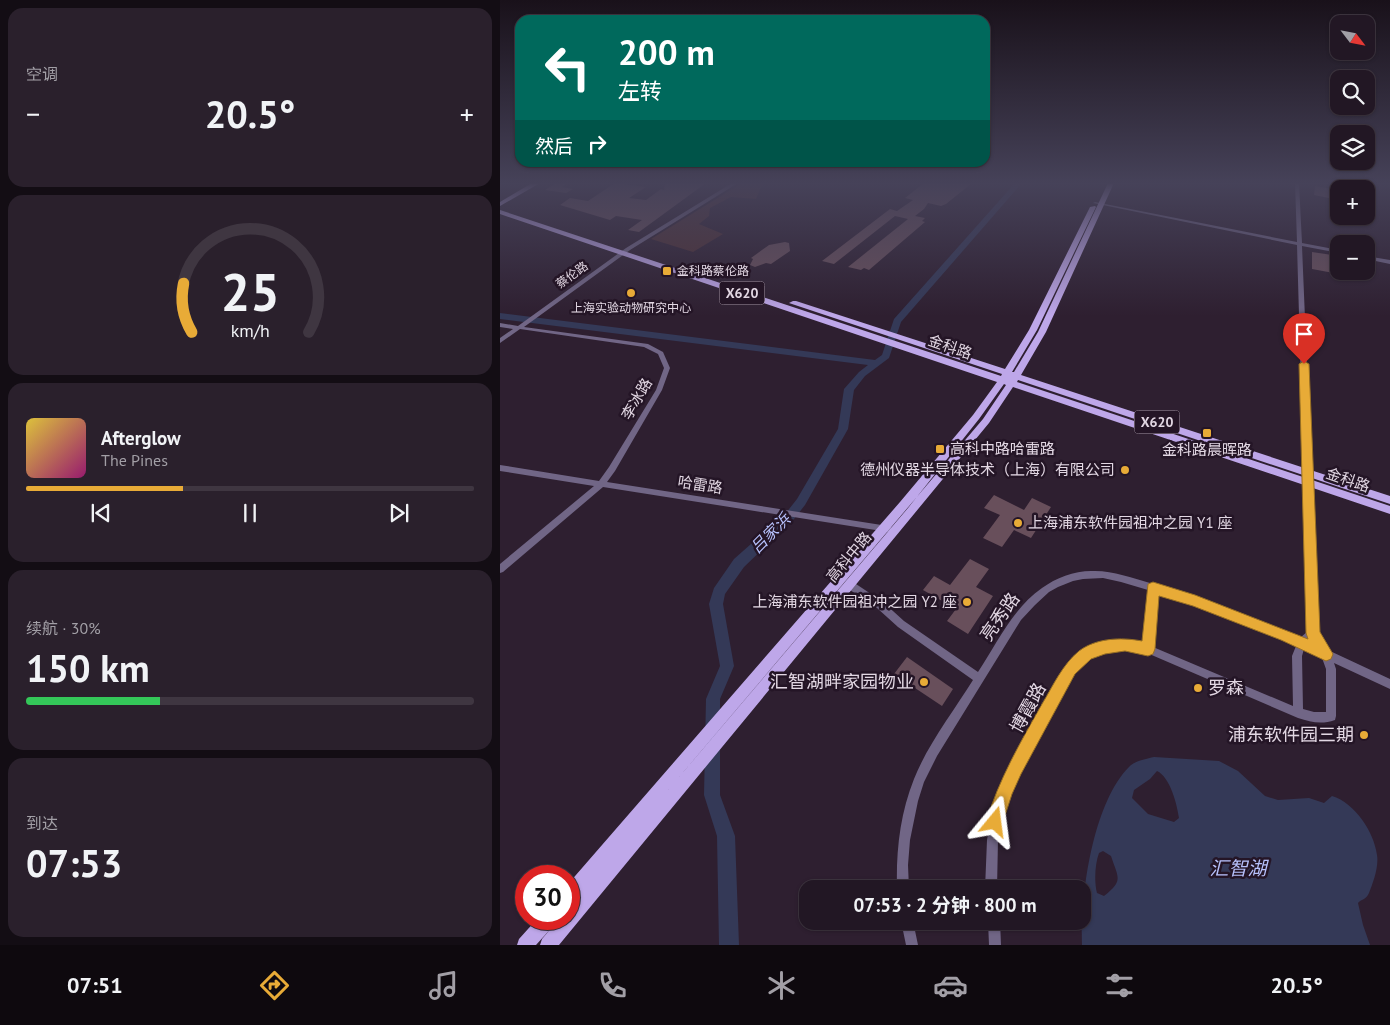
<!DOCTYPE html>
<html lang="zh">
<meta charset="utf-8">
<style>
:root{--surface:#221724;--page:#2a202c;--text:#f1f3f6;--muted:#a29fa6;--line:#3f3641;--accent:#e8ab37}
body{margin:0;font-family:"PT Sans","Noto Sans SC",sans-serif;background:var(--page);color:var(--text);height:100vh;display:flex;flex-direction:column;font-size:19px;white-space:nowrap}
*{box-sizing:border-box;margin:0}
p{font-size:16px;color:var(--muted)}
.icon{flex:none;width:28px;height:28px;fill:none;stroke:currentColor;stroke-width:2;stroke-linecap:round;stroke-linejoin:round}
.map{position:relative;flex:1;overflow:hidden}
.side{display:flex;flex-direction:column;gap:8px;padding:8px;background:#130d14;width:500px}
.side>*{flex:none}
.hud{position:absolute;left:15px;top:15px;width:475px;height:152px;border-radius:15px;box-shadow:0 1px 4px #0004,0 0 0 1px var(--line);background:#00695c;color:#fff;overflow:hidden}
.needle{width:32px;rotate:122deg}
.tools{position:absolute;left:830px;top:15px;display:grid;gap:10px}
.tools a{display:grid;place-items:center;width:45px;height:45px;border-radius:10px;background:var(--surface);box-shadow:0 1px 4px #0004,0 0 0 1px var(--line);font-size:25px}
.speed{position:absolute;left:15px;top:865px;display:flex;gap:10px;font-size:25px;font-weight:700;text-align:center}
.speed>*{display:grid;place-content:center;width:65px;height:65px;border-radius:50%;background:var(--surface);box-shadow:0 1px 4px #0004,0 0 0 1px var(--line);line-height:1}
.speed .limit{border:8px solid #d22;background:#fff;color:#111}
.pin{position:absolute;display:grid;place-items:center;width:42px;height:42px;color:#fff;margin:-51px -21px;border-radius:50% 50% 50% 0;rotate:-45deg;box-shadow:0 0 5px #0007}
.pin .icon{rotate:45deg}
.me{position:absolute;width:55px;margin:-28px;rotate:16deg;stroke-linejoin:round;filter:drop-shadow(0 0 4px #0008)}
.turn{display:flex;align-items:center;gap:18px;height:105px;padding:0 20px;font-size:22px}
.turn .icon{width:65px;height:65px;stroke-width:2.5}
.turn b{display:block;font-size:35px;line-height:42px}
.then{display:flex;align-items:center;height:48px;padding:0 20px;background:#0003;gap:10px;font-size:19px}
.big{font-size:38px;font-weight:700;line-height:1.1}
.side .widget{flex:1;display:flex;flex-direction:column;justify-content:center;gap:8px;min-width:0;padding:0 18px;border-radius:15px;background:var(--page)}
.side .dial{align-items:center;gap:0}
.dial svg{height:130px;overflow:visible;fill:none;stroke:var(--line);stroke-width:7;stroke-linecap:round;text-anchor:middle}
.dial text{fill:var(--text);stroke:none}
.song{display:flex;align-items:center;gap:15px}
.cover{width:60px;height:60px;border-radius:8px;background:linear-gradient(135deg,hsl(50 70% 55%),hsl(320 70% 35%))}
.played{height:5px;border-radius:2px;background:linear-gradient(90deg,var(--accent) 35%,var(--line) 35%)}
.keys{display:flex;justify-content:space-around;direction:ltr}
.heat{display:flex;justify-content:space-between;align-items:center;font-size:28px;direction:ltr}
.charge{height:8px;border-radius:4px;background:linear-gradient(90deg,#34c759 30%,var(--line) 0)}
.trip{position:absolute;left:299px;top:880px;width:292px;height:50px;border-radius:15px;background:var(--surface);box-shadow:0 1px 4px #0004,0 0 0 1px var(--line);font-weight:700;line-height:50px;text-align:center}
.menu{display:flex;height:80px;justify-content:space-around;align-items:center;background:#0e090e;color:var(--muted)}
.menu .icon{width:35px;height:35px}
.menu .on{color:var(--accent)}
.menu b{font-size:22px;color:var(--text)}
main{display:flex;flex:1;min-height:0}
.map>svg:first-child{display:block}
.green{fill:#4d2f33}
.water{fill:#343957;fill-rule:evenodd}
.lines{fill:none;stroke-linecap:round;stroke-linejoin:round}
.river{fill:#343957;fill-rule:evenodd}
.building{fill:#684f5b}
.minor{fill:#716686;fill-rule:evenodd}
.major{fill:#bea7e9;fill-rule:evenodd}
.route{fill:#e8ab37;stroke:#976f24}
.poi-dot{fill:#e8ab37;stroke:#241526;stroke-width:2}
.labels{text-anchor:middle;stroke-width:5;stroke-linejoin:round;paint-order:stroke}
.far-poi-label{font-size:12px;fill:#e2d7e3;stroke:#241526;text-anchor:start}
.far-street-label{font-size:12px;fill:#e2d7e3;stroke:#241526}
.shield{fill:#241526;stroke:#a99daa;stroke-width:1}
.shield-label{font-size:14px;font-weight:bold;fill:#e2d7e3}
.street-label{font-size:15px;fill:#e2d7e3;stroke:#241526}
.poi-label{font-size:15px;fill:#e2d7e3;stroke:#241526;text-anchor:start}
.water-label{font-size:16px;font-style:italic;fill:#b6c0fb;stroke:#241526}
.near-street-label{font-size:18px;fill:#e2d7e3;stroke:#241526}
.near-poi-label{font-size:18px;fill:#e2d7e3;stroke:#241526;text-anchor:end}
.near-water-label{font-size:19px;font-style:italic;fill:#b6c0fb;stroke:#241526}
</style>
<main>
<section class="side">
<div class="widget"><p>空调</p>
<div class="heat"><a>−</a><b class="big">20.5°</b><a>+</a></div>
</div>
<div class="widget dial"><svg viewBox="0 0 100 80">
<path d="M14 69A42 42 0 1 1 86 69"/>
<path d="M14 69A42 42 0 0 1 9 39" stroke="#e8ab37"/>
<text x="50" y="56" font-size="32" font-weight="700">25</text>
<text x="50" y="72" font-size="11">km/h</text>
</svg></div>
<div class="widget">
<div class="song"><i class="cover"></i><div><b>Afterglow</b><p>The Pines</p></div></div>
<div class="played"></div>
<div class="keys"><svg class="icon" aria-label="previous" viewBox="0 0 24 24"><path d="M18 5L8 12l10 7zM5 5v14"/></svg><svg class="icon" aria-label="pause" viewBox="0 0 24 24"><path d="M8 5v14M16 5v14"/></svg><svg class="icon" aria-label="next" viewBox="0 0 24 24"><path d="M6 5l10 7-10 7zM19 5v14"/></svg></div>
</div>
<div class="widget"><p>续航 · 30%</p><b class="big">150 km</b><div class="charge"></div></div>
<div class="widget"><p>到达</p><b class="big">07:53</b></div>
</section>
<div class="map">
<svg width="890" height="945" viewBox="0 0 890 945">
<rect width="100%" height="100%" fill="#2e1f30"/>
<path class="green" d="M242,183H263L256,199L231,197L210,208L209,216L199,224L223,234L193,252L151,239Z"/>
<path class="water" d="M654,757L719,761L738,771L765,796L778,800L809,798L824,803L832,796C855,803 874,832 877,855C879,867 873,883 869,893C866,900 861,899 858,903L863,925L870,945H582C580,895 593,803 629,767C634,761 646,759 654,757ZM657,771C670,777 677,804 679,818L674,822L648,814L632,798L634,790L650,779ZM603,851L611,856C618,878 624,880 604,896L597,893C594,881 595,864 599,853Z"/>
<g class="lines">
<path class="river" d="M515,183H522L401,322L389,358L365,376L354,390L348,429L305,505L294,519L244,567L225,594L223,604L234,666L220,699V795L235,836L239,945H219L217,836L204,795L206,699L220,666L209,604L214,588L234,559L286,513L297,499L338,429L344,389L359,372L368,365L0,319V313L375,360L382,355L394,319Z"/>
</g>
<path class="building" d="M56,183H68L62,187L73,189L66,193L45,190Z
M115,183L146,187L129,198L146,200L161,189L164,190L165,183H206L139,232L128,230L142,220L116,216L110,220L60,205L70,198L88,201Z
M424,183H472L446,204L441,206L428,203L424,209L415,216L425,218L422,221L425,222L369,270L364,268L361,270L348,267L408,219L395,216L334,264L322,261L390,209L397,211L413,200L405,198Z
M815,186L839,190V200L814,195Z
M285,242L289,243L290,251L271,264L266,263L255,267L250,265L253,259L251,258L269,245Z
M812,252L839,256V274L812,269Z
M494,495L524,510L532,498L551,507L531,538L514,530L502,547L483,538L500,515L484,508Z
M470,559L489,569L476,587L493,596L468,634L447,621L456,609L423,590L434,576L450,585Z
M407,657L453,689L442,706L394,674Z"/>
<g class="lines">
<path class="minor" d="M232,183H238L130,250L24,327L148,344L163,352L170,368L162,390L115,471L107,482L388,526L391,527L392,529L391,531L388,532L103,487L3,572L0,573V564L94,486L0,471V465L99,481L109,467L156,390L164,368L158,354L144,347L20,329L0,343V338L13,329L0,327V323L18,326L126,248Z
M795,183H799L802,243L839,250V253L802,246L818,632L830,651L890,679V689L834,663L836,669V716L835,720C821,725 811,722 798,718L647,653L625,649L605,651L589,658L573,672L531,750L509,795L502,816L498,840L497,889H485L487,840L491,816L498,793L523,742L567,666L583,652L604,643L625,641L644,644L648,590L621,582L603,578L583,579L573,581L558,587L549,592L535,605L521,620L437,756L424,782L418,801L410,840L408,865L409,889H397C396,851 400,814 414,779C428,744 453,712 473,680L398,627L377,608L347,588L346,585L347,582L350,581L353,582L383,602L404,621L478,672C497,643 513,608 542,588C557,577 576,570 595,571C614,571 632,578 650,583C701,598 751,617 800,638L808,631L797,245L593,203L595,202L797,242ZM657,593L715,613L796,646L792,656L793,706L653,647ZM812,640L815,645L809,642ZM804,649L822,658L826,669V712H814L803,709L802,656Z
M866,256L890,260V264L866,259Z
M401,921H413L418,945H406Z
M488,921H500L501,945H489Z"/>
<path class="major" d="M32,183H40L0,206V202Z
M608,183H614L546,332L521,375L890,496V504L518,380L517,382L890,506V514L513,387L489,423L59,945H40L42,939L59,919H69V908L74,901L69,903V883L400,502L473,415L497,382L0,214V210L501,376L502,374L289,303L293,301H296L505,369L529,330L590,207L595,206L596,207L537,330L512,372H514L538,332ZM504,384L506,385L483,419L168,790L408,508L479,419Z
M37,919H56L54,925L36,945H17L19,939Z"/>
</g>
<linearGradient id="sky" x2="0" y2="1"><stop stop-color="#19111a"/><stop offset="0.58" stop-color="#464259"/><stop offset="1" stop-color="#464259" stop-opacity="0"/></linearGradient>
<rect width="890" height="316" fill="url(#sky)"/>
<path class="route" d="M804,361L809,364L820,632L833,654L831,659L826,661L781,640L693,606L659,596L655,649L653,654L648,656L625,651L605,654L591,659L575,674L521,774L512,794L501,828L495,831L489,828L486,822C499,779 520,743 542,704C553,686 562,665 579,651C596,638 621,637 642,641L648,584L653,582L695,595L808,639L806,633L799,364Z"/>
<g class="poi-dot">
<rect x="162" y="266" width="10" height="10" rx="2.5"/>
<circle cx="131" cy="293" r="5"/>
<rect x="702" y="428" width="10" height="10" rx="2.5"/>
<rect x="435" y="444" width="10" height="10" rx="2.5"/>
<circle cx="625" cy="470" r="5"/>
<circle cx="518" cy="523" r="5"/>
<circle cx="467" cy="602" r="5"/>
<circle cx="424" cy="682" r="5"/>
<circle cx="698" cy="688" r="5"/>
<circle cx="864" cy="735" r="5"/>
</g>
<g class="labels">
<g class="far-poi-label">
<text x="177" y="275">金科路蔡伦路</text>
<text x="131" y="312" text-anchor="middle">上海实验动物研究中心</text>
</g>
<g class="far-street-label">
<text transform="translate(72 275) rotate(-36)" y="4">蔡伦路</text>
</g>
<g class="shield">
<rect x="219.5" y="281.5" width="45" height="23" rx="4"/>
<rect x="634.5" y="410.5" width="45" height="23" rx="4"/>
</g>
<g class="shield-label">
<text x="242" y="298">X620</text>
<text x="657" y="427">X620</text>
</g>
<g class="street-label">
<text transform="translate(450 347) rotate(19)" y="5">金科路</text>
<text transform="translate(137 399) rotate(-60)" y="5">李冰路</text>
<text transform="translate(848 480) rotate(19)" y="5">金科路</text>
<text transform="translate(200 485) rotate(9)" y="5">哈雷路</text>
<text transform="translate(349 557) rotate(-50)" y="5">高科中路</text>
</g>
<g class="poi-label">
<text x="450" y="454">高科中路哈雷路</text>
<text x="707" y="455" text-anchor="middle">金科路晨晖路</text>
<text x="615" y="475" text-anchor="end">德州仪器半导体技术（上海）有限公司</text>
<text x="528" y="528">上海浦东软件园祖冲之园 Y1 座</text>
<text x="457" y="607" text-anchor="end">上海浦东软件园祖冲之园 Y2 座</text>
</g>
<g class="water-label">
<text transform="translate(270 533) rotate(-45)" y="6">吕家浜</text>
</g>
<g class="near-street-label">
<text transform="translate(500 617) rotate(-55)" y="6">亮秀路</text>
<text transform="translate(528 708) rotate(-61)" y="6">博霞路</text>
</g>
<g class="near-poi-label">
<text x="414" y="688">汇智湖畔家园物业</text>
<text x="708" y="694" text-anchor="start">罗森</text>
<text x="854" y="741">浦东软件园三期</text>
</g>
<g class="near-water-label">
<text x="738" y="875">汇智湖</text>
</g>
</g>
</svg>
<div class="tools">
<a><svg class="needle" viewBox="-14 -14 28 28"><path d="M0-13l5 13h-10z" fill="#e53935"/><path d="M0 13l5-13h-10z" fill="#a29fa6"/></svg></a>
<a><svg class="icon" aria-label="search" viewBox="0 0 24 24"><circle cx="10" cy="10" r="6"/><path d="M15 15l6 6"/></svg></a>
<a><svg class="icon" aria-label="layers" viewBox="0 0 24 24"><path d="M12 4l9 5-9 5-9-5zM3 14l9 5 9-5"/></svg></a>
<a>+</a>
<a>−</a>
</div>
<div class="speed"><div class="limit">30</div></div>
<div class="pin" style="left:804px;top:364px;background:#d93025"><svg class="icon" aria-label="arrive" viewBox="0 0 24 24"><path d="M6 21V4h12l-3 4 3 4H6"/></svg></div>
<svg class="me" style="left:495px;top:822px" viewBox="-20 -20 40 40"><path d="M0-17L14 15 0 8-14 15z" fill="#e8ab37" stroke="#fff" stroke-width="4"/></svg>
<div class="trip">07:53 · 2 分钟 · 800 m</div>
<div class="hud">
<div class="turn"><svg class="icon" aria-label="left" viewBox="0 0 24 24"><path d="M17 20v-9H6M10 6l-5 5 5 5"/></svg><div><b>200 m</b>左转</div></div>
<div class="then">然后<svg class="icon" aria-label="right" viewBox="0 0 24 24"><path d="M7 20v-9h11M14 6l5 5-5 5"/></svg></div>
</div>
</div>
</main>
<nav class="menu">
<b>07:51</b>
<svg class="icon on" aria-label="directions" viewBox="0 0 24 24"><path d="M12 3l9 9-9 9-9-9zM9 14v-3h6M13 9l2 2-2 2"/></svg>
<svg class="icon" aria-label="music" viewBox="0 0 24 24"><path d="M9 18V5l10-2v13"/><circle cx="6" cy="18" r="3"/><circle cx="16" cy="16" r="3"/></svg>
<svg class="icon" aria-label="phone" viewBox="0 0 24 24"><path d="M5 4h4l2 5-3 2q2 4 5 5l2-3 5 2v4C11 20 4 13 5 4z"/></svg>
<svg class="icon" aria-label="climate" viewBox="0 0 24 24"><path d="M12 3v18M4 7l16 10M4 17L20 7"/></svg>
<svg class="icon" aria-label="car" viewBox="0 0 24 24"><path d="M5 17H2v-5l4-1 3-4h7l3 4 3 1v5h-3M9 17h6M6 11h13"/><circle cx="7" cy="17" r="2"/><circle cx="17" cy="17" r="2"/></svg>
<svg class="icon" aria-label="filters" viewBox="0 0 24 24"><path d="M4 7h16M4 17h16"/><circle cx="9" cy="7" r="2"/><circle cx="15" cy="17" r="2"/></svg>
<b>20.5°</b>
</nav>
